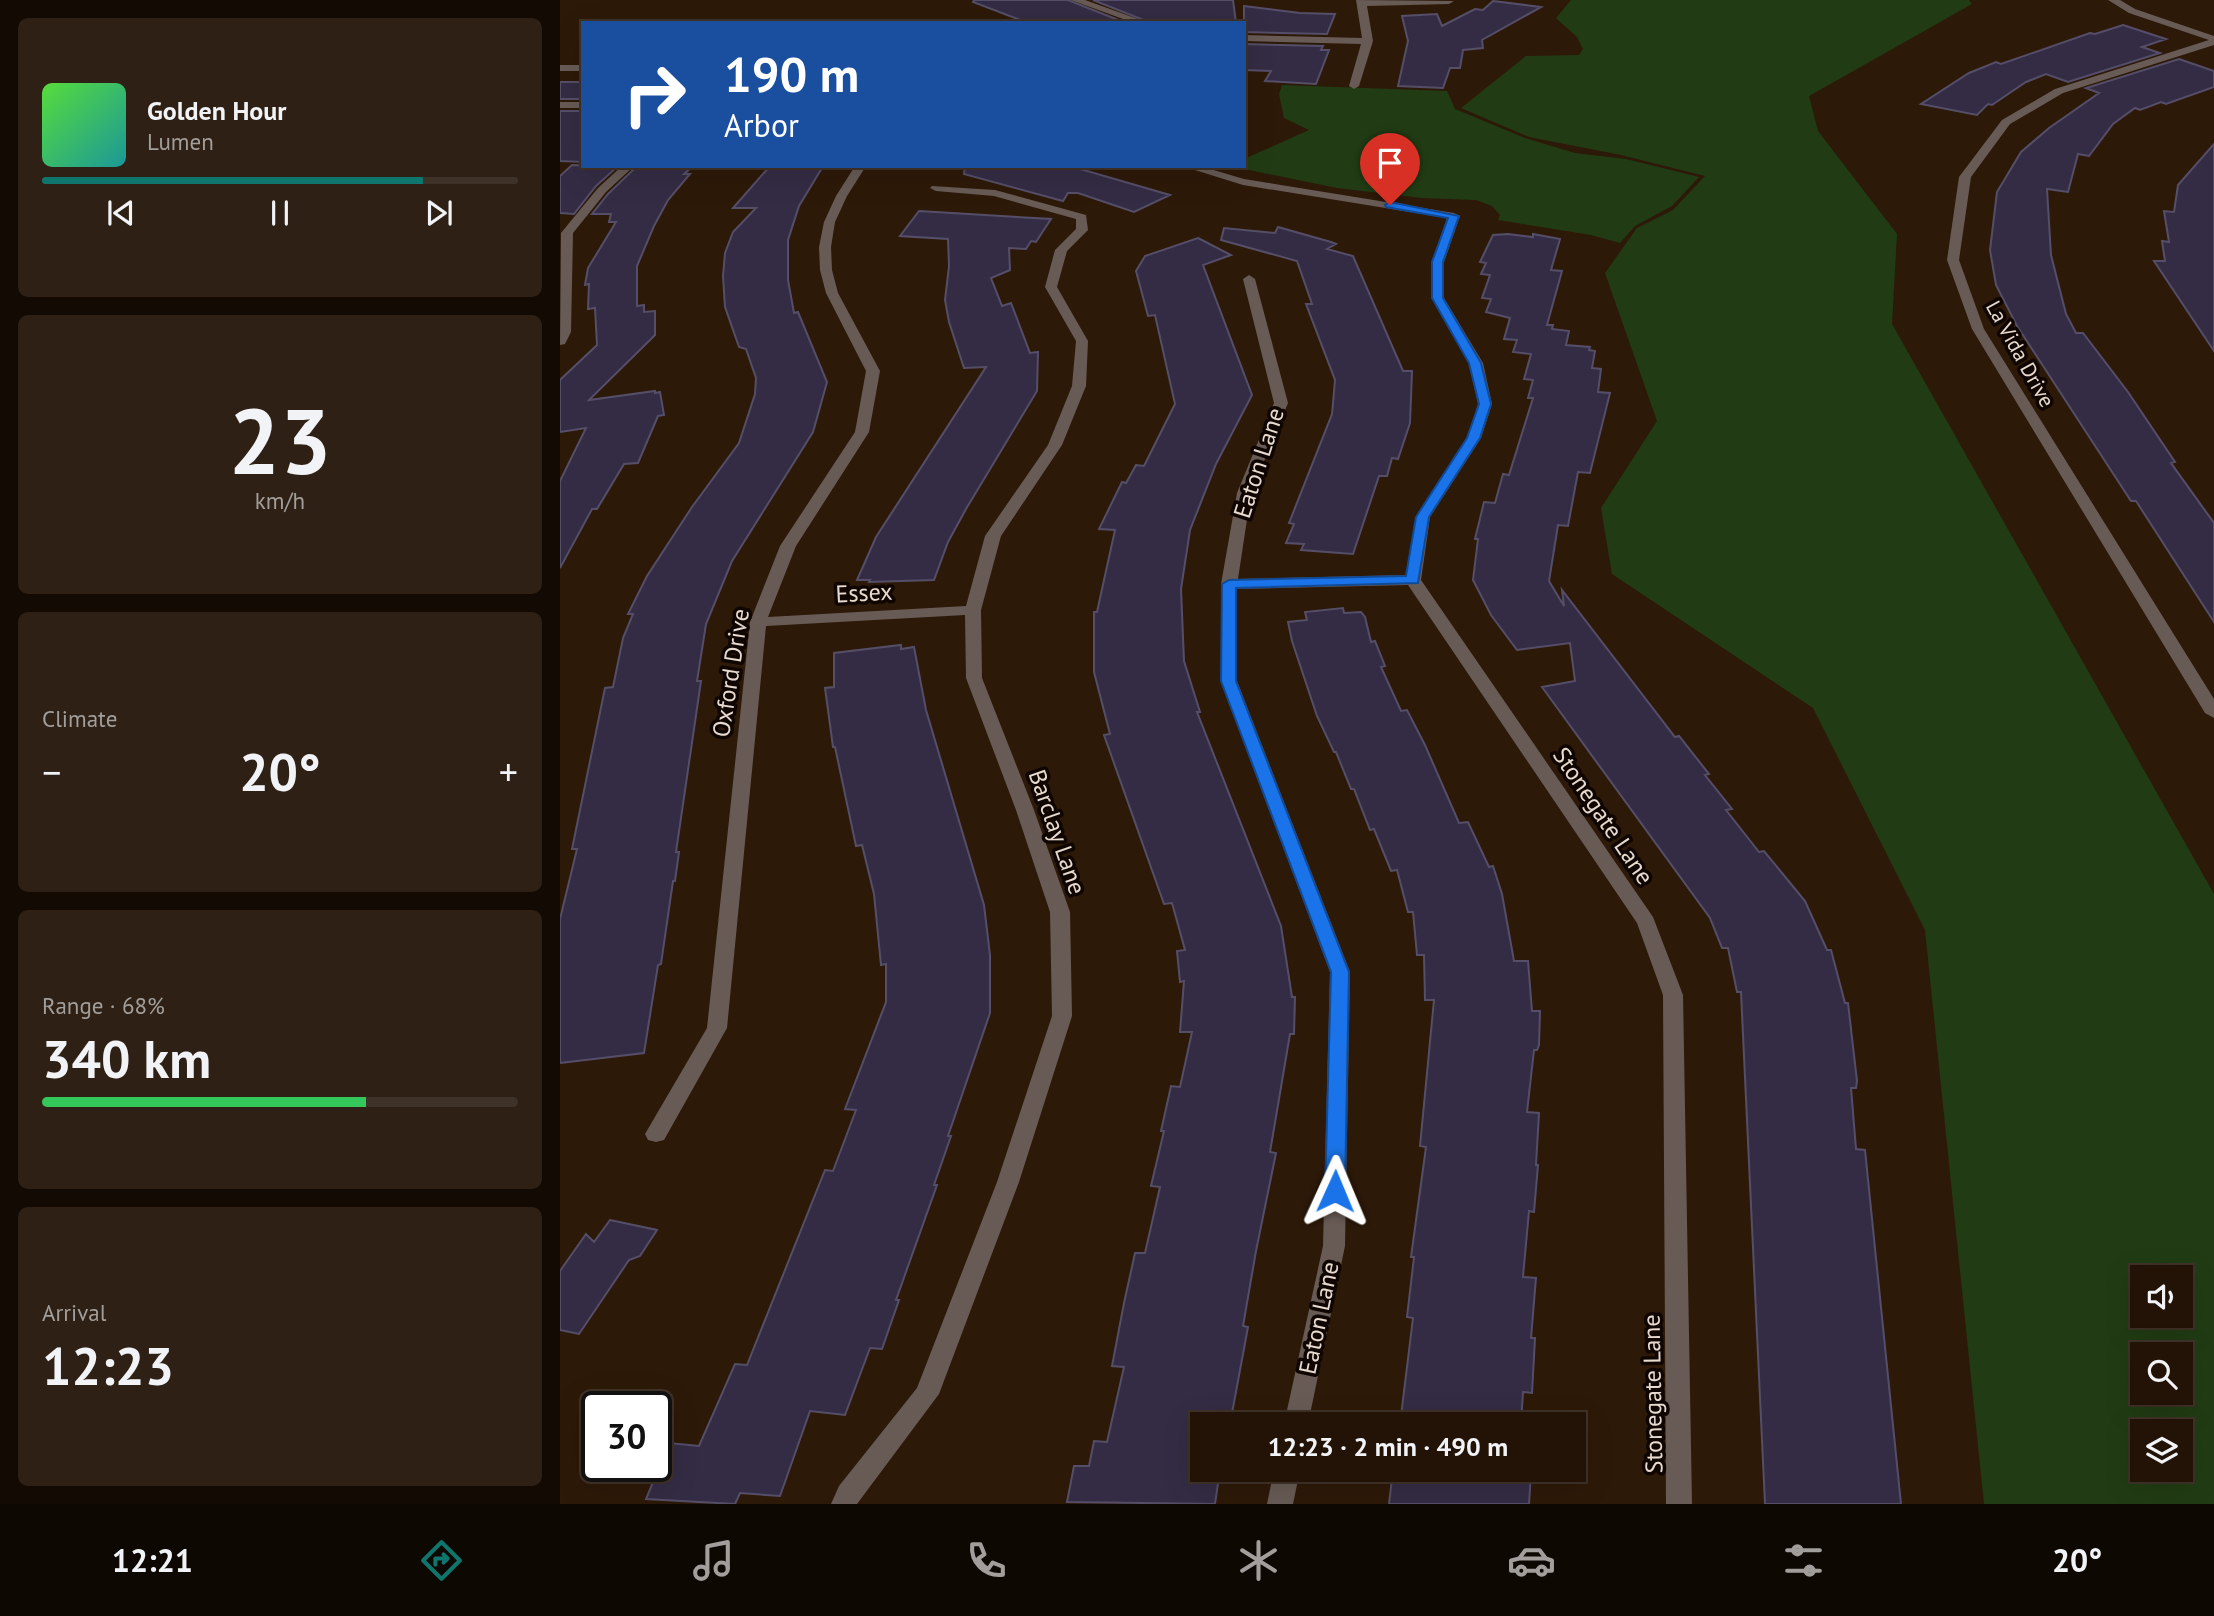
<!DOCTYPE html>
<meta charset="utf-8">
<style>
:root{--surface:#221306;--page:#2e2014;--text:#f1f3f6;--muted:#a29e9b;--line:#3f3228;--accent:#0f766e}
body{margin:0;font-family:"PT Sans",sans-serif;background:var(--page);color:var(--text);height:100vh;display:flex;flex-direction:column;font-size:26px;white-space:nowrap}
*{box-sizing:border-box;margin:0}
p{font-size:23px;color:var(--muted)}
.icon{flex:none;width:38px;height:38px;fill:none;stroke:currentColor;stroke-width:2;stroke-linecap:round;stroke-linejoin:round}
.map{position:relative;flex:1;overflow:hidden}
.details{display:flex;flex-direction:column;gap:18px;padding:18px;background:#130a03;width:560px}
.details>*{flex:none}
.banner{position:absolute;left:21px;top:21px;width:665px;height:147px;border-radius:0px;box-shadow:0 7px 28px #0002,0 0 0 2px var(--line);background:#1a4fa0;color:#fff;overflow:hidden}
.tools{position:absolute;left:1570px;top:1265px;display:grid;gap:14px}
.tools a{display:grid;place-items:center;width:63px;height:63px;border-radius:0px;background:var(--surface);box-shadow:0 7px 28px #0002,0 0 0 2px var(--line);font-size:35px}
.speed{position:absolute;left:21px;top:1391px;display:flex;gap:14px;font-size:35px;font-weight:700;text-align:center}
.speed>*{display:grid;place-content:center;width:91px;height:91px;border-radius:50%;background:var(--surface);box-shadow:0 7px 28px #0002,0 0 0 2px var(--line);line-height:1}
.speed .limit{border:4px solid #111;border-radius:10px;background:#fff;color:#111}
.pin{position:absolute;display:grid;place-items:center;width:60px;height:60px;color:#fff;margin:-72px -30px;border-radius:50% 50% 50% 0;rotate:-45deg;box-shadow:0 0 7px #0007}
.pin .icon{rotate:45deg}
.me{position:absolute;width:77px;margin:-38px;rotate:1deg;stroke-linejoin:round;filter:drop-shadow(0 0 5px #0008)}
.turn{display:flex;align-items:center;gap:24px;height:147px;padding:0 28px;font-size:32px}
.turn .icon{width:91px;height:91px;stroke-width:2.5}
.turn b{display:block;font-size:49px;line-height:60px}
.big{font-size:52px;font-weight:700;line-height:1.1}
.details .tile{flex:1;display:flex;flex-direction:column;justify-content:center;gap:10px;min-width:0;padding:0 24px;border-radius:10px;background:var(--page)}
.details .dial{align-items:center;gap:0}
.dial b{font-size:91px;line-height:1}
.song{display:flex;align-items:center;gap:21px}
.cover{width:84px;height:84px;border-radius:10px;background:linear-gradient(135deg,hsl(110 70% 55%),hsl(180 70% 35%))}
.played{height:7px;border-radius:4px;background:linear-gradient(90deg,var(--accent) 80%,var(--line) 80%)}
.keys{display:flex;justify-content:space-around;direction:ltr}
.heat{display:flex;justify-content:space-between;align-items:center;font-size:38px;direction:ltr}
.charge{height:10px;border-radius:5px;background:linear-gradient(90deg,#34c759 68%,var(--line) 0)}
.trip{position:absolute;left:630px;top:1412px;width:396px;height:70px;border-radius:0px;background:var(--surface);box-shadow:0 7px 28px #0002,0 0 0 2px var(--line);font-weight:700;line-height:70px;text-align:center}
.dock{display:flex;height:112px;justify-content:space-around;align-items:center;background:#0e0802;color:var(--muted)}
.dock .icon{width:49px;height:49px}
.dock .current{color:var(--accent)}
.dock b{font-size:32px;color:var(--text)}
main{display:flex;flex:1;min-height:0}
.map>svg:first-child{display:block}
.green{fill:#213c14;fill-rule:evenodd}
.building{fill:#342c44;stroke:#554e68;stroke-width:2}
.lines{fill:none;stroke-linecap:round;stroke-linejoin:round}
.minor{fill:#685b56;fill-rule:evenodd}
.route{fill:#1a73e8;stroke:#114b97;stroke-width:2}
.labels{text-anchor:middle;stroke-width:7;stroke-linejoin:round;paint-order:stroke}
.far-street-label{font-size:21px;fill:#e8dacf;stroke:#0f0602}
.street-label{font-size:24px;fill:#e8dacf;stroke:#0f0602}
</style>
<main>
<section class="details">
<div class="tile">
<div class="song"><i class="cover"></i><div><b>Golden Hour</b><p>Lumen</p></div></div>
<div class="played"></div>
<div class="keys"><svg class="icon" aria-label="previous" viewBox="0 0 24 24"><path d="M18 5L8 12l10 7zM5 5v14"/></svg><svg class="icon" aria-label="pause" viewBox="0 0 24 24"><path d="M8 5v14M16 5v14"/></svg><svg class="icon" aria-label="next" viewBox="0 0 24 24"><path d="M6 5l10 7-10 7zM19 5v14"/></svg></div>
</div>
<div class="tile dial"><b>23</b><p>km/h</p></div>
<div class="tile"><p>Climate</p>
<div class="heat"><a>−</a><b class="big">20°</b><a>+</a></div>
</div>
<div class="tile"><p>Range · 68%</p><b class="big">340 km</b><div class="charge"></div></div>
<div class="tile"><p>Arrival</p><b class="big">12:23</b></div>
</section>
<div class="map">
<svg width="1654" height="1504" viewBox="0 0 1654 1504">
<rect width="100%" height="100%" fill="#2d1908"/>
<path class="green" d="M1011,0H1409L1412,4L1249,96L1258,131L1337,234L1332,324L1654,894V1504H1424L1365,930L1253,708L1052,574L1041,508L1097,421L1045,273L1077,228L1113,210L1145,176L1061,155L969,137L901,108L966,56L1019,55L1023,49L1017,37L996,18ZM1582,1278H1620V1316H1582ZM1582,1354H1620V1393H1582ZM1582,1432H1620V1470H1582Z
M722,85L887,91L895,109L965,138L1015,153L1066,159L1139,177L1112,206L1075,226L1060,243L1031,235L938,220L940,215L932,206L916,200L862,198L777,188L670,166H684V159L749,130L724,118L719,94Z"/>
<path class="building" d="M414,0H508L566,23H468L413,2Z
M533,0H673L676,23L628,20V23H591Z
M933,1L981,7L922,40L923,48L903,50L900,68H890L883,88L838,86L848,41L842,16L877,14L882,26L915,9L923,10Z
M684,6L740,13L775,14L767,34L684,32Z
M1563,25L1606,39L1582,47L1600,53L1508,82L1486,74L1466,82L1432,105L1428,104L1417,115L1361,104L1409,73L1436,62L1441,64L1530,33L1535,34Z
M684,44L763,46L761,50H769L756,84L705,81L711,71L684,70Z
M1619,59L1654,71V87L1606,104L1601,102L1580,110L1575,108L1553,124L1529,156L1518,154L1508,192L1487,189L1491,255L1506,314L1516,333H1523L1568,392L1615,462L1611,463L1654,523V622L1576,501H1571L1457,326L1436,285L1430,250L1437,192L1461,152L1489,128L1539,93L1526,88Z
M0,82H23V99H0Z
M0,111H23V162L0,161Z
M1654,144V351L1594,261H1605L1602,241L1609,242L1604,211L1614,212L1618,185Z
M12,165L57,167L36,186L14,214L0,213V176Z
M96,166H133L124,174H130L108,200L94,226L77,266V306L84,305V312L95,311V335L29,400L95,391V393L100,392L104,415L98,416L78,463L64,464L37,509H32L0,568V481L26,428L0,432V380L37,345L35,308L28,309L29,284L25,285L28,268L56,222H49L51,214H32L48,194L75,168L93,169Z
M210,166L262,168L239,206L228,240V280L234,313L238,312L267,382L253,432L172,561L146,624L137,681H141L116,852H119L115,881H113L101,964L98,965L84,1053L0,1063V919L17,849H12L45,688L53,687L63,638L73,614H68L87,576L132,507L179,443L195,394L196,378L186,349L179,347L165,307L163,276L165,253L173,232L196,208H173Z
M405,166H510L610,195L574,212L518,193H508L503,201L404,174Z
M359,211L491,219L476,242L471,241L466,249L449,248L450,270L431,278L442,306L451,303L470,353L478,352L477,391L406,509L388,542L374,580L309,582L310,580H297L316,537L426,367L404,368L389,322L385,300L389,266L388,239L340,236Z
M718,227L771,242L776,244L767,249L793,256L843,371H852L850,423L838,459L832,458L827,476H819L793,554L741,550L744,544L726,543L734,524L729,523L772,414L775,380L746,304H752L737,261L661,240L664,228L715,233Z
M948,234L973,237V234L1000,239L991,270L1002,271L987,325H993L992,329L1009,331L1006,345L1030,347L1029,350L1035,351L1032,368L1041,369L1038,392L1050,393L1030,473L1018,472L1008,526L998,525L989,581L1004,606L1002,590L1115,737L1119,736L1149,774L1145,775L1172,809L1166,810L1199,852L1204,851L1245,901L1267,950H1271L1285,1003H1288L1297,1081L1296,1088H1291L1296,1149L1305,1150L1341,1504H1205L1181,992H1177L1168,948H1162L1150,918L982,687L1015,681L1010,643L957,650L931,615L913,580L918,539H915L924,502L935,503L943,474L949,475L973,398H968L973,380L964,379L971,354L953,352L957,340L944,339L950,318L926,312L931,299L922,298L930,275L921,274L926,263L920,262L933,235Z
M638,238L671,255L643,265L692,395L656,464L630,530L621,589L624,661L640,712H637L721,926L732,997H735L734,1034H730L710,1152L716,1153L696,1251L683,1326L688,1327L670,1424H642V1470H660L655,1504L507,1502L514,1466H529L534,1441L547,1442L564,1367L552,1366L564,1303L575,1253H585L600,1187L591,1186L604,1131H601L611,1086L620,1087L632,1032H620L624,981L620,982L617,951L625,950L612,903L604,904L544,735L550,734L534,672V612H537L555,530L539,529L562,482L566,483L576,465L584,466L615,404L595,315L588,316L576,271L585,256Z
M783,608L784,613L801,612L805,617L811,642L815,641L825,666L821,667L841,711L847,710L865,745L899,823L908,822L929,867L933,866L942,894L954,961H968L972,1011H980L979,1045L977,1050H974L967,1112L979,1113L976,1165H978L974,1212L969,1211L963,1277L976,1278L971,1338H975L972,1393L963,1392L961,1424H840L853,1318L847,1317L854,1257H851L866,1147L860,1146L874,1000H865L864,955H857L853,912H848L837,870L831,871L814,829L810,830L794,789H791L776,752H774L757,716L732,641L728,622L747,620L745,612Z
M341,645V649L354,647L366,710L424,905L430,955V1013L388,1136H391L374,1185H377L336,1300H339L322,1349L310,1348L285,1415L250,1411L220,1496L180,1493L175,1504L86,1499L109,1443L139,1446L175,1364L187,1365L265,1170L273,1171L296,1110L285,1109L326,1002V964L321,965L314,894L302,845L296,846L275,747H273L265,688L274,687V653Z
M50,1220L97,1230L80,1256L69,1260L19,1334L0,1330V1271L26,1234L34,1242Z
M833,1470H934L971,1474L969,1504H829Z"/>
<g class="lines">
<path class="minor" d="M511,0H525L589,23H574Z
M796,0L894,1L889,4L807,6L813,41L799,86L794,89L789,86L801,44L684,41V35L802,38Z
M1548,0H1560L1575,9L1654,36V45L1503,93L1450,124L1411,177L1399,260L1424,329L1654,699V718L1645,713L1412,329L1387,260L1399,177L1442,120L1495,89L1649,40L1569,13Z
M0,65H23V71H0Z
M0,102H23V108H0Z
M62,166H74L46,192L13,233L11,332L5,344L0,345L1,233L38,188Z
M295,166H306L287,196L275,222L271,247L272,270L278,293L320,371L309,432L236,546L208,617L406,606L425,536L488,445L512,386L516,341L485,287L495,250L516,229V219L434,196L376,191L370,188L372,186L435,190L526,215L528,230L507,251L497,287L528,341L526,386L502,445L441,536L421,610L422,678L474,810L510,912L512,1016L459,1182L379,1394L297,1504H271L279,1486L357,1388L437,1182L492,1016L490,912L456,810L406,678L405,615L206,626L167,1028L104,1140L96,1142L88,1140L85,1134L147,1028L190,622L220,546L295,432L306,371L266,293L260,270L259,247L264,222L276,196Z
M622,166H640L684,179L894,213L900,216L884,262V298L923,363L932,404L921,438L870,517L861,580L1093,917L1123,995L1132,1504H1106L1103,995L1077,923L848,585L677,589V681L790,972L785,1246L748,1424H724L763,1246L770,972L661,681V584L677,493L714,403L683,279L689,275L695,279L728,403L691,493L678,579L846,575L856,517L907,438L918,404L909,363L872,298V262L887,218L683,185Z
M714,1470H740L733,1504H707Z"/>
</g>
<path class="route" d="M830,202L899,216L883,262V298L921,363L931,404L920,438L869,517L858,583L676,588V681L789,972L785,1191L782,1197L775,1199L768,1197L765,1191L771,972L661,681L662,584L669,580L846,576L856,517L907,438L919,404L909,363L872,298V262L888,218L826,207L825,205Z"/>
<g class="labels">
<g class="far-street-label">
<text transform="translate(1460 354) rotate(61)" y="7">La Vida Drive</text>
</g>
<g class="street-label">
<text transform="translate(699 463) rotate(-72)" y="8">Eaton Lane</text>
<text transform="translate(304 593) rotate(-3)" y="8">Essex</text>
<text transform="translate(171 673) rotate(-81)" y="8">Oxford Drive</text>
<text transform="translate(1043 816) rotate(56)" y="8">Stonegate Lane</text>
<text transform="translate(497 832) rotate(71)" y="8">Barclay Lane</text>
<text transform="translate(759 1318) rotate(-78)" y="8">Eaton Lane</text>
<text transform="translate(1093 1394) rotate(-91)" y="8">Stonegate Lane</text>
</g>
</g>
</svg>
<div class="tools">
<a><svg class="icon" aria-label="sound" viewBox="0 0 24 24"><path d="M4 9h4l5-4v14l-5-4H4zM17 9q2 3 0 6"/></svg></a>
<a><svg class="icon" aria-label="search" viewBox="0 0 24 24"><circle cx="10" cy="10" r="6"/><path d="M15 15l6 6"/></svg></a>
<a><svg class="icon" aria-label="layers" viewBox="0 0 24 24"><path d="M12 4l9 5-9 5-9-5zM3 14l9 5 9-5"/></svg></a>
</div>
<div class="speed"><div class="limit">30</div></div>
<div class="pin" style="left:830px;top:205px;background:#d93025"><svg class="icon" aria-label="arrive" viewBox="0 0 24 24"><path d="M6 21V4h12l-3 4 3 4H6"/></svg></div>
<svg class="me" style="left:775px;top:1191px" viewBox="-20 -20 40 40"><path d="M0-17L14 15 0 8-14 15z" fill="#1a73e8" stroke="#fff" stroke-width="4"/></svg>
<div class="trip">12:23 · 2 min · 490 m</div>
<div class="banner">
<div class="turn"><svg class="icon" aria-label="right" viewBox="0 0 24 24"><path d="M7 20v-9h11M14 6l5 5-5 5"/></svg><div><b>190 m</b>Arbor</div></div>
</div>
</div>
</main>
<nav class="dock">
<b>12:21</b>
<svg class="icon current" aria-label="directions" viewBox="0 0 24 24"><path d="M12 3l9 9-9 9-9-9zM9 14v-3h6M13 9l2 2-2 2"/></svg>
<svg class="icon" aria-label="music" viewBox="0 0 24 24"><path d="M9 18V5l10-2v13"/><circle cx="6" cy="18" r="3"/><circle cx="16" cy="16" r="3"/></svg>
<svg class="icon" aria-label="phone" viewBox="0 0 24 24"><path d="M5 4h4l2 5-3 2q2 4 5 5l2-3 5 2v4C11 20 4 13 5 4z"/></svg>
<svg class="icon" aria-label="climate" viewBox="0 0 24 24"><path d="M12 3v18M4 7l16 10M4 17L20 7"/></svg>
<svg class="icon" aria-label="car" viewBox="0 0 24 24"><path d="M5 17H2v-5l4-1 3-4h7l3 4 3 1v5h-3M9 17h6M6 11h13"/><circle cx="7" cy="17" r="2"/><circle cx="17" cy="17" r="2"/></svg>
<svg class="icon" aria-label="filters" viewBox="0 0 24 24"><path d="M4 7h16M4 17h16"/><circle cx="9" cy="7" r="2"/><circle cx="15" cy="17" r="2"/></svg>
<b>20°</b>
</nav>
